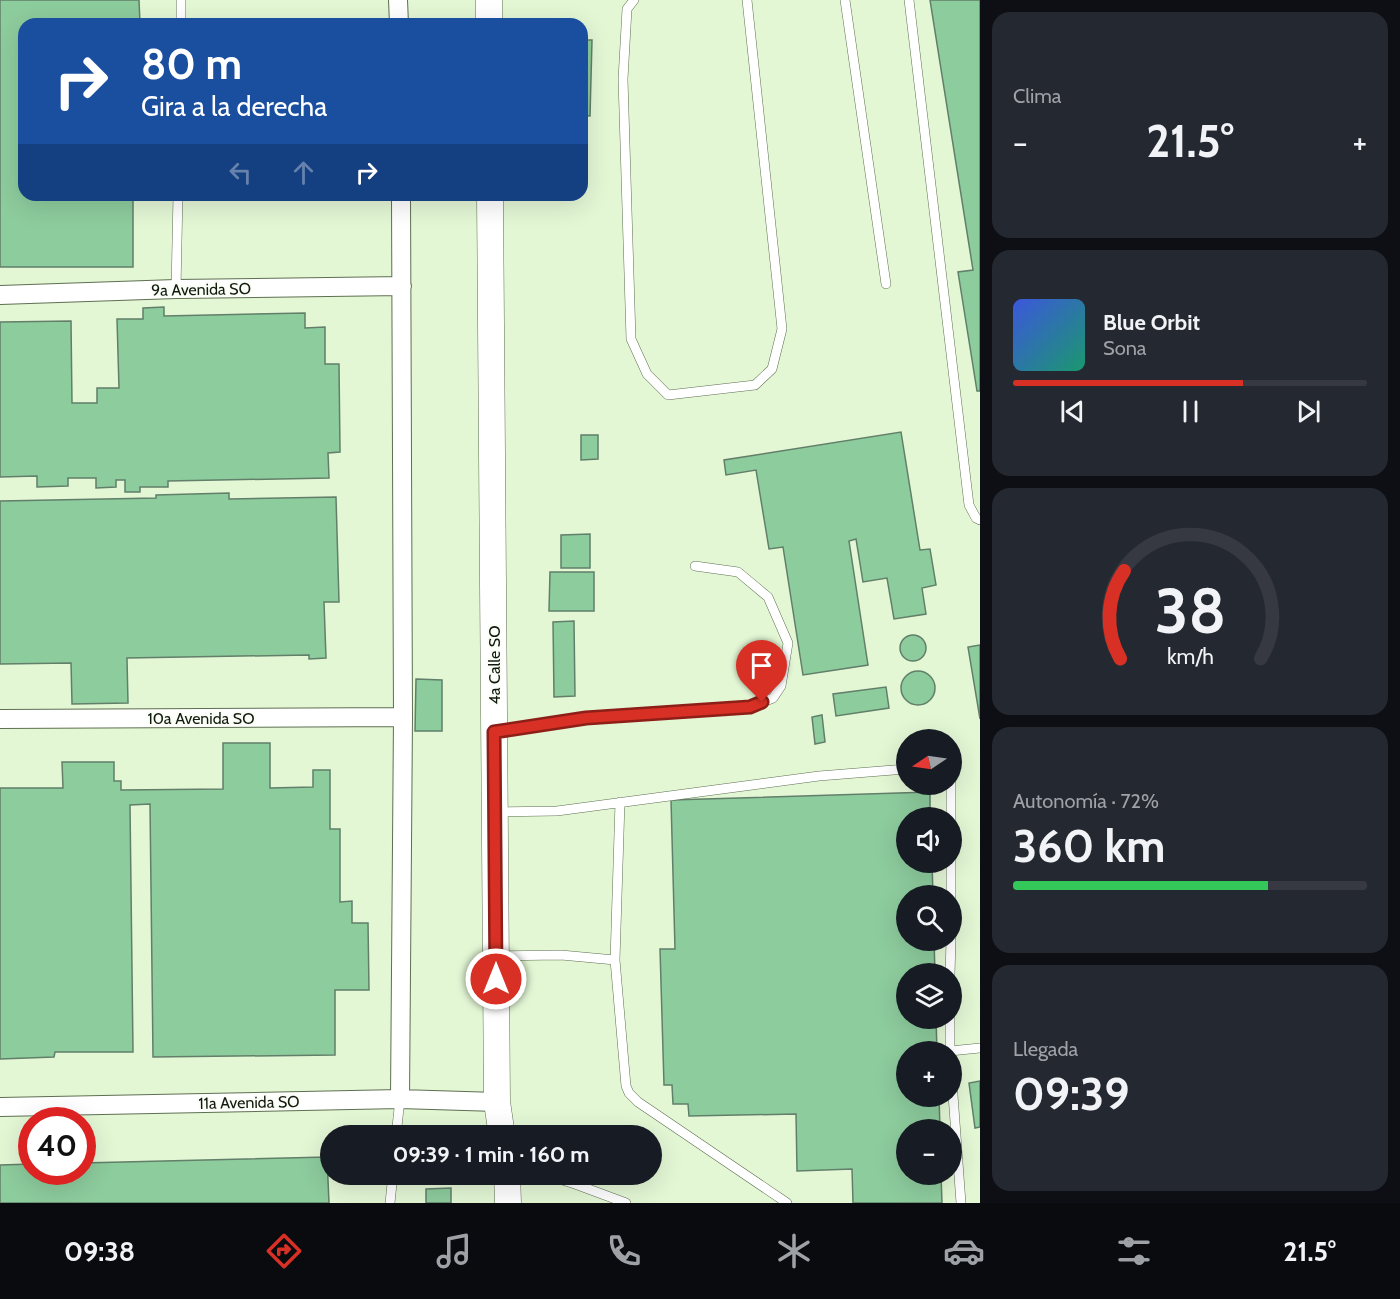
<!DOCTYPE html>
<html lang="es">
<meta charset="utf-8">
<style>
:root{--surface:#171b24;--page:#242831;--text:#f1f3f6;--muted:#9ea1a6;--line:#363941;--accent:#d93025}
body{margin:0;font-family:Cabin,sans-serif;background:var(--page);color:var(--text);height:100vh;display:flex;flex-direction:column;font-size:22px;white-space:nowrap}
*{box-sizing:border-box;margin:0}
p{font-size:20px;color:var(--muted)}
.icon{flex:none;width:33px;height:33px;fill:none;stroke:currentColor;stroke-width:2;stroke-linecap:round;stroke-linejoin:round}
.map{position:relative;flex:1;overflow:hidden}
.details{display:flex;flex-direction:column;gap:12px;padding:12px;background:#0d0f14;width:420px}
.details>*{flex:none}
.banner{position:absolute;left:18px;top:18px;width:570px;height:183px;border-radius:18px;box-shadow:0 6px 24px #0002;background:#1a4fa0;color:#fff;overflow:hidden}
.needle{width:39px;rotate:257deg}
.fabs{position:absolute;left:896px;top:729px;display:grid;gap:12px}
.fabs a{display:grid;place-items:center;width:66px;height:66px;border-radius:50%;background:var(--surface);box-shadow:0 6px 24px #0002;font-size:30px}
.speed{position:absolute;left:18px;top:1107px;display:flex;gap:12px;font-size:30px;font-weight:700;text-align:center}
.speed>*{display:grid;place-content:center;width:78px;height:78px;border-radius:50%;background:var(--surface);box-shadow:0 6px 24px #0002;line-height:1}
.speed .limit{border:9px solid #d22;background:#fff;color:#111}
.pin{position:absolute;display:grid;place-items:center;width:51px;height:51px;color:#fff;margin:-62px -26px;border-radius:50% 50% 50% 0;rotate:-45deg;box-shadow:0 0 6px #0007}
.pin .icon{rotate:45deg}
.me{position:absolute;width:66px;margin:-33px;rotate:0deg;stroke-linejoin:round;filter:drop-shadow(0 0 4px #0008)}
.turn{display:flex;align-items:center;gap:21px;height:126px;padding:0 24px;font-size:27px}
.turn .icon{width:78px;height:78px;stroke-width:2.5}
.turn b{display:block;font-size:42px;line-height:51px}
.lanes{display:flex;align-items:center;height:57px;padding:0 24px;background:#0003;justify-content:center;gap:30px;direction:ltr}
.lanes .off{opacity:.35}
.big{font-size:45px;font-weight:700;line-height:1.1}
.details .widget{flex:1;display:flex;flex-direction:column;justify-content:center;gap:9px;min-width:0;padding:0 21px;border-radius:18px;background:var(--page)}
.details .dial{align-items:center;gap:0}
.dial svg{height:156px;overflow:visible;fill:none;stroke:var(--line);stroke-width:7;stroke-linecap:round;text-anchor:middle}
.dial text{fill:var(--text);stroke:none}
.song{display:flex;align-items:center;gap:18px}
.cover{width:72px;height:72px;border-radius:9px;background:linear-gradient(135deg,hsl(230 70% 55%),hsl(160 70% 35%))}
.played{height:6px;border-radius:3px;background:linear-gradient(90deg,var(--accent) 65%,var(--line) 65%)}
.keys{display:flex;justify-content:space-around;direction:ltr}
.heat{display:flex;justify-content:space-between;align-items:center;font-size:33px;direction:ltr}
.charge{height:9px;border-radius:4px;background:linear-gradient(90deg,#34c759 72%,var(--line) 0)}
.trip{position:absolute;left:320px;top:1125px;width:342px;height:60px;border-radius:30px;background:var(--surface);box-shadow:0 6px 24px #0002;font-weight:700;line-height:60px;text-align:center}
.dock{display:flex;height:96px;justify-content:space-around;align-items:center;background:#090b0e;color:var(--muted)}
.dock .icon{width:42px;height:42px}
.dock .on{color:var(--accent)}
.dock b{font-size:27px;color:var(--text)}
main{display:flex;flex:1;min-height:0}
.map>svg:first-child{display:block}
.building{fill:#8dcc9d;stroke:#627f69;stroke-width:1.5}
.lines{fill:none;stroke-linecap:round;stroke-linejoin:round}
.lane-casing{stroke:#5f6f52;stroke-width:10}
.street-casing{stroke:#5f6f52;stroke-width:20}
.secondary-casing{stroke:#5f6f52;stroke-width:27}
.lane{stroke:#fff;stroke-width:9}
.street{stroke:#fff;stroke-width:18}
.secondary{stroke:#fff;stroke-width:26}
.route-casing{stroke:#8d1f18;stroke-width:15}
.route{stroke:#d93025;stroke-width:10}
.labels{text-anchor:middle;stroke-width:4.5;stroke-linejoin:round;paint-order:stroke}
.street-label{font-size:16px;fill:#12190d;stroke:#fafef7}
</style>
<main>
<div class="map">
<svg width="980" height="1203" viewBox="0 0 980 1203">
<rect width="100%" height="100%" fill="#e3f7d5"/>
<path class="building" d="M0,0H139L140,24H24V195H133V267H0Z
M930,0H980V391H977L958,272L973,270Z
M582,40H592L590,116L582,115Z
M164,307V316L305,313V328L325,327V364H339L340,452L328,453L329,478L168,481V487H140V492H125V480H116V487L96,488V478H68V486L37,487V476L0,477V322L71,321L72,403H97V388H119L117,319H143V308Z
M901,432L920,550L930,549L936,585L922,588L926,614L894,619L887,578L863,582L856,539L849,541L868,665L803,675L783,547L769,549L756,470L726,475L724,460Z
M581,435H598V459L581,460Z
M229,493V499L336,497L339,602H324L326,658L309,659V655L127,658L128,703L72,704L71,663L0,664V501L156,498V495Z
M590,534V568H561V535Z
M550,572H594V611H549Z
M574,621L575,696L554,697L553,622Z
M900 648a13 13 0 1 1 26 0a13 13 0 1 1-26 0Z
M980,645V719L968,647Z
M901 688a17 17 0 1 1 34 0a17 17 0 1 1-34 0Z
M416,679L442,680V731H415Z
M886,687L889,708L836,716L833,694Z
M822,715L825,742L815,744L812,717Z
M223,743H270V788L313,787V770H330V829H340V902L352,901V923H368L369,990H335V1055L153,1057L150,804L130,805L133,1052H55L54,1057L0,1059V788H63L62,762H114V781H121V790L223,789Z
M930,792V818H906V862H932L933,896H906V940H934L935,974H906V1018H936L937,1052H906V1096H939L940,1130H906V1174H941L942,1203H853L852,1169L797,1171L796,1114L689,1116L688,1104H673L672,1085H664L660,949H675L671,800Z
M980,1081V1127L975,1128L969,1083Z
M327,1157L329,1203H0V1165L32,1164V1172H82V1163Z
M451,1188V1203H426V1189Z"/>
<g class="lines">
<defs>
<path id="lane" d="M634,0L627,9L623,79L631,339L647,374L668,395L755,385L772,369L782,329L747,0
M845,0L886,284
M909,0L969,505L976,518L980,520
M181,24V0
M176,289L178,195
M497,731L586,718L750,707L773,698L781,686L788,643L768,597L738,572L695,566
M620,802L615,960L626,1086L629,1093L638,1102L787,1203
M497,812L557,811L819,776L906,769
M951,896V783
M498,956L561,955L615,960
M950,974L951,940
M950,1051L980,1048
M950,1052V1018
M951,1068L961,1203
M396,1136L400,1099
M543,1174L575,1184L626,1203
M390,1203L393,1174"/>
<path id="street" d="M398,0L399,24
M0,295L176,289L402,286
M0,719L403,717
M400,1099L403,717L401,195
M0,1107L400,1099L497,1102"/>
<path id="secondary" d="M489,0V24
M490,195L497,1102L502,1136
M507,1174L508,1203"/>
</defs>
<use href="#lane" class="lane-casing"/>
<use href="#street" class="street-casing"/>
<use href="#secondary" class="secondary-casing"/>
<use href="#lane" class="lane"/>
<use href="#street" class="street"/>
<use href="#secondary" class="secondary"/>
</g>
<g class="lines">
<defs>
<path id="route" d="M496,979L494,732L586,718L750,707L762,702"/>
</defs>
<use href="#route" class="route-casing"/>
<use href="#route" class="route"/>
</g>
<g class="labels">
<g class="street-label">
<text transform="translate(201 289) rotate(-1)" y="6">9a Avenida SO</text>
<text transform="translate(494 665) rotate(-90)" y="6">4a Calle SO</text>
<text x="201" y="724">10a Avenida SO</text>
<text transform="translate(249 1102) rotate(-1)" y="6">11a Avenida SO</text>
</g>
</g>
</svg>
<div class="fabs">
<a><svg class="needle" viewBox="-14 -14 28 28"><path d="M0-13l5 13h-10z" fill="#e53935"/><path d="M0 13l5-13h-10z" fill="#9ea1a6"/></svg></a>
<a><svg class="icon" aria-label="sound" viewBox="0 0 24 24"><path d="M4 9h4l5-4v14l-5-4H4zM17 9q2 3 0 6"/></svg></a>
<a><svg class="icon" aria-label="search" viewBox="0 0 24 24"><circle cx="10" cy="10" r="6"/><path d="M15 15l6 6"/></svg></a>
<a><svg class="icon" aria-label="layers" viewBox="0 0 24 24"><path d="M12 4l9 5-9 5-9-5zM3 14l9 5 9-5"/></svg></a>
<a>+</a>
<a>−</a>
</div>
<div class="speed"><div class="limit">40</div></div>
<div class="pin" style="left:762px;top:702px;background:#d93025"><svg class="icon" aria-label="arrive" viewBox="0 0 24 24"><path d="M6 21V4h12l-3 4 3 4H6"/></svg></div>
<svg class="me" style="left:496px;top:979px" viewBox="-20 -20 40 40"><circle r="17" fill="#d93025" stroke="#fff" stroke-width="3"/><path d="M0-11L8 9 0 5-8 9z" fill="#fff"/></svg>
<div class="trip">09:39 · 1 min · 160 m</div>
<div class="banner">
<div class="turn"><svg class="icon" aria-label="right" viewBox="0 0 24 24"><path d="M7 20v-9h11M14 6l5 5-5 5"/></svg><div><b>80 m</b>Gira a la derecha</div></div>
<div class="lanes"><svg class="icon off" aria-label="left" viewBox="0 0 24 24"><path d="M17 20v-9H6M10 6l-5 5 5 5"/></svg><svg class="icon off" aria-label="ahead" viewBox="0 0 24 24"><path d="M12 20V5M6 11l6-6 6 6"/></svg><svg class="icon" aria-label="right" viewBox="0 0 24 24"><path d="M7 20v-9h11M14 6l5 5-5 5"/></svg></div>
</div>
</div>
<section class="details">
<div class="widget"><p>Clima</p>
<div class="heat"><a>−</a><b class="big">21.5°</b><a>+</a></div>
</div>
<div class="widget">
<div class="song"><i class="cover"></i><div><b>Blue Orbit</b><p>Sona</p></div></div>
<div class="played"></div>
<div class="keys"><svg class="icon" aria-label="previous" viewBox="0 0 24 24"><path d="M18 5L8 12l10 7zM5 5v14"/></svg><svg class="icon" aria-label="pause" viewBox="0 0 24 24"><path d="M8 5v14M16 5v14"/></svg><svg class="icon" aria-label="next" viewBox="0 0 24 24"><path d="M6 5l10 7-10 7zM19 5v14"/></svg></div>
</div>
<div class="widget dial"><svg viewBox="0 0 100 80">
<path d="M14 69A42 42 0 1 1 86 69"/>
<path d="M14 69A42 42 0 0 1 16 24" stroke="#d93025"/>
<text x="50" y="56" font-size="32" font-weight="700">38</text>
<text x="50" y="72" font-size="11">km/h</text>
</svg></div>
<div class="widget"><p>Autonomía · 72%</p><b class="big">360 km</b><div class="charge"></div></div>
<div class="widget"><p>Llegada</p><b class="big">09:39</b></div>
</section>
</main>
<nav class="dock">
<b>09:38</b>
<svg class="icon on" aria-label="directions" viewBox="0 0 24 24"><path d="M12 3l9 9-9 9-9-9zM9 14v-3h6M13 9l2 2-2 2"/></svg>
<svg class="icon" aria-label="music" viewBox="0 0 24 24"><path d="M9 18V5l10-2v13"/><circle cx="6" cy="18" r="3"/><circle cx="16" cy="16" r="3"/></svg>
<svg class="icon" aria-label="phone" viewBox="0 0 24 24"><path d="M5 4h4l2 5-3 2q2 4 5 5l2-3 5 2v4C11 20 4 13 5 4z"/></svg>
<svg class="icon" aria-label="climate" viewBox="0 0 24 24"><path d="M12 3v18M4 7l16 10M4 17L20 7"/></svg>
<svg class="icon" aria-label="car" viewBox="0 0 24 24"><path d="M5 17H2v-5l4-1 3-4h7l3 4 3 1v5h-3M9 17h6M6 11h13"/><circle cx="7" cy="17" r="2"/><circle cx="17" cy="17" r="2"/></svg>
<svg class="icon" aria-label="filters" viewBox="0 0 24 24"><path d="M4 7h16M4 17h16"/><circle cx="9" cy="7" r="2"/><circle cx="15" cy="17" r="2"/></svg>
<b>21.5°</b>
</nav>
